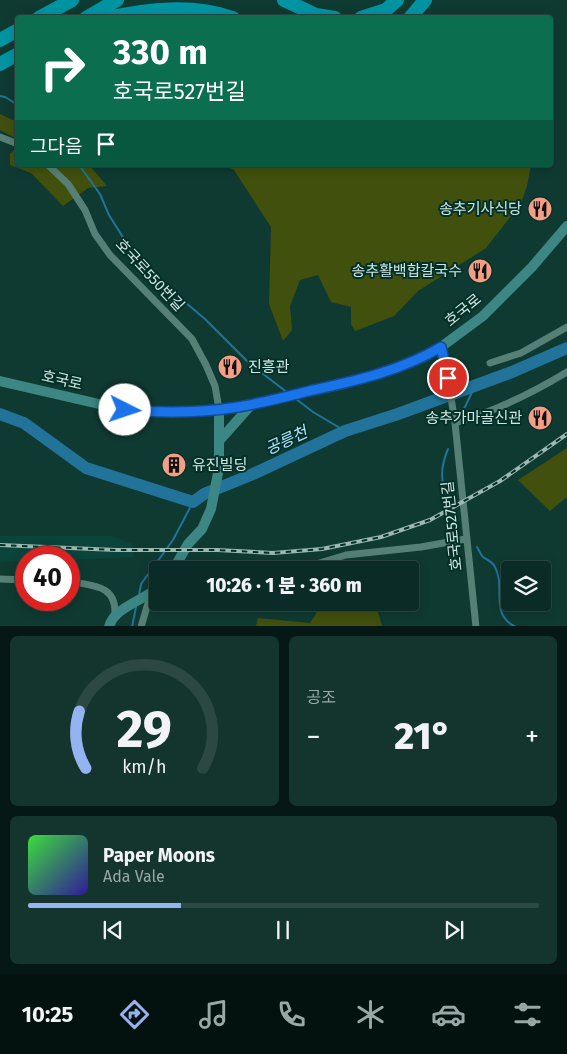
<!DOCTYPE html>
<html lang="ko">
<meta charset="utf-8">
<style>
:root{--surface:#0b2c26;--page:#14342e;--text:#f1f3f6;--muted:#9aa7a7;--line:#2b4843;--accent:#95b2f1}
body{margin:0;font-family:"Fira Sans","Noto Sans KR",sans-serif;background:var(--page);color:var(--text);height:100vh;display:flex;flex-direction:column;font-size:19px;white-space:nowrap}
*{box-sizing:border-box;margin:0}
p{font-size:16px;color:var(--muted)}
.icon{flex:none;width:28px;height:28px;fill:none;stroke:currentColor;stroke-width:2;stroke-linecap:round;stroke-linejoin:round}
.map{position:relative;height:626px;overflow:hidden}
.sheet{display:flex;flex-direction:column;gap:10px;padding:10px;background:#061815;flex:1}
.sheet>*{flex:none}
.top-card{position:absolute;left:15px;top:15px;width:538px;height:152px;border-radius:5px;box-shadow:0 2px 12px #0003,0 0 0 1px var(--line);background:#0b6e4f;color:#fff;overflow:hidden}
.tools{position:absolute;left:501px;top:561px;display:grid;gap:10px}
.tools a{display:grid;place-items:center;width:50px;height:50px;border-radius:5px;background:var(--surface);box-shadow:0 2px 12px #0003,0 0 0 1px var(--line);font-size:25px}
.speed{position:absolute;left:15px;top:546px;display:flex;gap:10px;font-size:25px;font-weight:700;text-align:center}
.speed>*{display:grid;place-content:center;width:65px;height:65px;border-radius:50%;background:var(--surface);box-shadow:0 2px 12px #0003,0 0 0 1px var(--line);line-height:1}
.speed .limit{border:8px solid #d22;background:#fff;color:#111}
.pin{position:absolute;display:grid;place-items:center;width:42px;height:42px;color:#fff;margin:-21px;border:2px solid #fff;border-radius:50%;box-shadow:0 1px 5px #0007}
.me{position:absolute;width:55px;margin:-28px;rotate:94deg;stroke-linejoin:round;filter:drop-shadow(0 0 4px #0008)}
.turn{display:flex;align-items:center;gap:18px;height:105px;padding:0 15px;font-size:22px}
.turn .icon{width:65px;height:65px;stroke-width:2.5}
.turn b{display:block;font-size:35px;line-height:42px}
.then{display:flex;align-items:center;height:48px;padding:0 15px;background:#0003;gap:10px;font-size:19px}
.big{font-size:38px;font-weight:800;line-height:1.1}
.sheet .card{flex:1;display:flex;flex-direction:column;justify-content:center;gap:8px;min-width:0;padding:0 18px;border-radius:8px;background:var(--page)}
.sheet .dial{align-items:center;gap:0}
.dial svg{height:130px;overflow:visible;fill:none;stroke:var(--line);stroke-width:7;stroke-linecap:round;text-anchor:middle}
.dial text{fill:var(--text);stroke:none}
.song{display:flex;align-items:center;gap:15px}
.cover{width:60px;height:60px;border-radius:8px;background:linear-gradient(135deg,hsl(120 70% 55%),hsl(250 70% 35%))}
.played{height:5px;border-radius:2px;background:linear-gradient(90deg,var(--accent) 30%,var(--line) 30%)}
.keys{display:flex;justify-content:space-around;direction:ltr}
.heat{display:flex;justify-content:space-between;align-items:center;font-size:28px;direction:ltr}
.sheet .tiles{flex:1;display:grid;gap:10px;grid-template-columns:1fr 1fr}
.card:last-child{grid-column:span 2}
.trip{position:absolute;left:149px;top:561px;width:270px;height:50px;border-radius:5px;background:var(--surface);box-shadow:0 2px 12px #0003,0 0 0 1px var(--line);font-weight:800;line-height:50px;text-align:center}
.tabs{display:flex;height:80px;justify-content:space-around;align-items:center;background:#04120f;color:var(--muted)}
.tabs .icon{width:35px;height:35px}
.tabs .on{color:var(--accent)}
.tabs b{font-size:22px;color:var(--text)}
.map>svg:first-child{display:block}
.built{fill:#0b443a}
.green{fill:#42500e}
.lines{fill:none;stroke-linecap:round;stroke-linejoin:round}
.stream{stroke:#21739a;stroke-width:2}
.river{stroke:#21739a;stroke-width:12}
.street{stroke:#568076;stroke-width:7}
.secondary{stroke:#3c8683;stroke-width:10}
.highway{stroke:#0094a2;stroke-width:14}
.rail-casing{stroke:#9db8b2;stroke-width:4}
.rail{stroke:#033028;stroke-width:2;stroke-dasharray:5.5;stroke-linecap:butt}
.route-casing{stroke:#114b97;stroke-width:12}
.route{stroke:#1a73e8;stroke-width:9}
.labels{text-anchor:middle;stroke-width:4;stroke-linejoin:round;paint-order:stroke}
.poi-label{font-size:15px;fill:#d0e6e0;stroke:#033028;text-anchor:end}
.street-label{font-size:15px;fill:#d0e6e0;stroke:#033028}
.water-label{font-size:16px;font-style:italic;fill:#b6e4ff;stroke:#033028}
</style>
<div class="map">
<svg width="567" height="627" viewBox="0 0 567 627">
<rect width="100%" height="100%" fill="#0f3a32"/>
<path class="built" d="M0,536H112L132,544L134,557L69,560V558H26V561L0,562Z"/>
<path class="green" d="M0,114L17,122V139L0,130Z
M17,147L18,165H89L107,186L88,188L63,206L31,173L10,165V154Z
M224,165H531L527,186L521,203L486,248L418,291L394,316L355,331L351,324V307L331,302L318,275L300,280L290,306L292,330L283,341L269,304L271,227L234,170Z
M567,448V497L550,511L518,480Z
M316,603H373L377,609L382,626H256L258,618L310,623L316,614Z"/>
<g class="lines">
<path class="stream" d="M0,96L5,97L18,105
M79,165L100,194L109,215L134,255L159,280L205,319L250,364L288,393
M296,399L313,412L345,431
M462,413L476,384
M448,498C439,481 441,465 448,449
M477,547C479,550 480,554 483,557C487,560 493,562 495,567C506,587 489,615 516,627
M139,595L141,584L173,540L193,502
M132,627L136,607"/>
<path class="river" d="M0,414L24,423L86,468L193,502L204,494L253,474L345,431L398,414L512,372L567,348"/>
<path class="street" d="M0,137L18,144
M48,165L68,184L85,210L95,234L110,255L192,339L206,365L215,386L219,409
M441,347L448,378L455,423L476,627
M490,363L521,353L567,327
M455,423C495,411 531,394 567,372
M175,568L217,570
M285,570L316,564L346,555L421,547L466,539
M0,579L26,580
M69,581C92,586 116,584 115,614
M141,627L151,593"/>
<path class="secondary" d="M0,381L125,410L161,412L203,411L239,407L347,383L388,371L424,357L441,347L483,316L532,267L567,226
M220,440L251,405
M173,570L188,544L202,529L211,509L219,468V409
M109,627C114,607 144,601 158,587"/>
<path class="highway" d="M284,0L316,15L335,18
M39,18L72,0
M86,18L117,0
M107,18C149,9 192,4 233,18
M361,18L386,10L397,0
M410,18L425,0
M0,40L18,30
M0,64L18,54"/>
<defs>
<path id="rail" d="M0,545L116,550H217L273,553L322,549L381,537L430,520L500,481L567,434"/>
</defs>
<use href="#rail" class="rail-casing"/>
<use href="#rail" class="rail"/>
</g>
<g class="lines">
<defs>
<path id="route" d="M125,410C162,413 201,413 238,407C262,403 285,397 309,391C354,381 401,371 441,347L448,378"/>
</defs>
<use href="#route" class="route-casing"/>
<use href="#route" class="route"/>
</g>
<defs>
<symbol id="restaurant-disc" viewBox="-11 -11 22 22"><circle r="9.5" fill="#f49e86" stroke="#033028"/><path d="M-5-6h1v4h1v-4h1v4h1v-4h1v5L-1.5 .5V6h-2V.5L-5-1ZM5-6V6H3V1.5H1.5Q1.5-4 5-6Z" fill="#111"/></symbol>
<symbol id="building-disc" viewBox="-11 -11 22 22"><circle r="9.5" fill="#f49e86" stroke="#033028"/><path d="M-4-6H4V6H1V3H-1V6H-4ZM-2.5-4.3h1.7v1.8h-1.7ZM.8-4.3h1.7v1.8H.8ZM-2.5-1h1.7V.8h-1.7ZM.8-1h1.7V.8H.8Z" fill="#111"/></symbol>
</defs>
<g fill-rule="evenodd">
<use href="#restaurant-disc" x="526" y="195" width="28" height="28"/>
<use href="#restaurant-disc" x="466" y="257" width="28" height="28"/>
<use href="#restaurant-disc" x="216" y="353" width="28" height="28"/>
<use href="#restaurant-disc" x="526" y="404" width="28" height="28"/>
<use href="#building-disc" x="160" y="451" width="28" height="28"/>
</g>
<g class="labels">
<g class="poi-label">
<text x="522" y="214">송추기사식당</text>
<text x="462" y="276">송추활백합칼국수</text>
<text x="248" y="372" text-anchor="start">진흥관</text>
<text x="522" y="423">송추가마골신관</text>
<text x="192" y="470" text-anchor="start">유진빌딩</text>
</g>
<g class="street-label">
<text transform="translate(150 275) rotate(47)" y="5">호국로550번길</text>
<text transform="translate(463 310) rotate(-39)" y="5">호국로</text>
<text transform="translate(62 380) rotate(13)" y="5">호국로</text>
<text transform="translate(452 526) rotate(-96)" y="5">호국로527번길</text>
</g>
<g class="water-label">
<text transform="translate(286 440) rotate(-25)" y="6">공릉천</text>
</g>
</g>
</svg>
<div class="tools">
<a><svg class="icon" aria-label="layers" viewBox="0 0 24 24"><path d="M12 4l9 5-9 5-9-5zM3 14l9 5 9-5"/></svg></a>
</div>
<div class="speed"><div class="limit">40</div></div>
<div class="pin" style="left:448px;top:378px;background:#d93025"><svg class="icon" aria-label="arrive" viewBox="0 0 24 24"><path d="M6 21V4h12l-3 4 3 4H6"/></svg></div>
<svg class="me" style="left:125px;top:410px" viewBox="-20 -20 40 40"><circle r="19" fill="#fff"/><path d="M0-13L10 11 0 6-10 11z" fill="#1a73e8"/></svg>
<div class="trip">10:26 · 1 분 · 360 m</div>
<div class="top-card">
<div class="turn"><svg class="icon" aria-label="right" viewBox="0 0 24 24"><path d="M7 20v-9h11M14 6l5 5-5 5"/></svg><div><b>330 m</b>호국로527번길</div></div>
<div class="then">그다음<svg class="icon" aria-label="arrive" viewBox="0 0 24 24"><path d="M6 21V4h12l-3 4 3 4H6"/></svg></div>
</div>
</div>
<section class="sheet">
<div class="tiles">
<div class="card dial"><svg viewBox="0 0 100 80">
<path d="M14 69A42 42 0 1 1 86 69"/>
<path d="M14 69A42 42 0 0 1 10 34" stroke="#95b2f1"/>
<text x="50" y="56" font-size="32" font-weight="700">29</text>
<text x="50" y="72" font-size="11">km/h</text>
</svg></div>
<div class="card"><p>공조</p>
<div class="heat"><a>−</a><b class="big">21°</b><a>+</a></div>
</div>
<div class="card">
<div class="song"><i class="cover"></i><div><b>Paper Moons</b><p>Ada Vale</p></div></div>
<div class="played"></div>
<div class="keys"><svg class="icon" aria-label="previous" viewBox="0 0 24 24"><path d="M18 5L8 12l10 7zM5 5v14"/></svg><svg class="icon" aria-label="pause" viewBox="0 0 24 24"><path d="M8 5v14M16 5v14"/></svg><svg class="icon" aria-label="next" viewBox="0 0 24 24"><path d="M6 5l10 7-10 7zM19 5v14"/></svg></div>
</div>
</div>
</section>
<nav class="tabs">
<b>10:25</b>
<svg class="icon on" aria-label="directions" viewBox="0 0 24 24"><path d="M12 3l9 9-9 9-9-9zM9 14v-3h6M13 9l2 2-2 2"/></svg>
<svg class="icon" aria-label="music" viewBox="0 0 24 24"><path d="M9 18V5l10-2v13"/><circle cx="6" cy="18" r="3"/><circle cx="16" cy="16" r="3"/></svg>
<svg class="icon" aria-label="phone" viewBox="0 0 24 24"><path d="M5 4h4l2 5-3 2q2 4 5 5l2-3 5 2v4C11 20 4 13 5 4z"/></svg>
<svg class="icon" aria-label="climate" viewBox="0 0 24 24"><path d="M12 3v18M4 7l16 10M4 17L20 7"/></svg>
<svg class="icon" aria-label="car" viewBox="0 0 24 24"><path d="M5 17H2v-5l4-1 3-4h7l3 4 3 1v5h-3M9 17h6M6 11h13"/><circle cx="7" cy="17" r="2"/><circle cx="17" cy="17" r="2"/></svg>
<svg class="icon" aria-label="filters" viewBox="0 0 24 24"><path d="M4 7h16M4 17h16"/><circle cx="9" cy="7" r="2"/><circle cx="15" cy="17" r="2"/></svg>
</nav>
